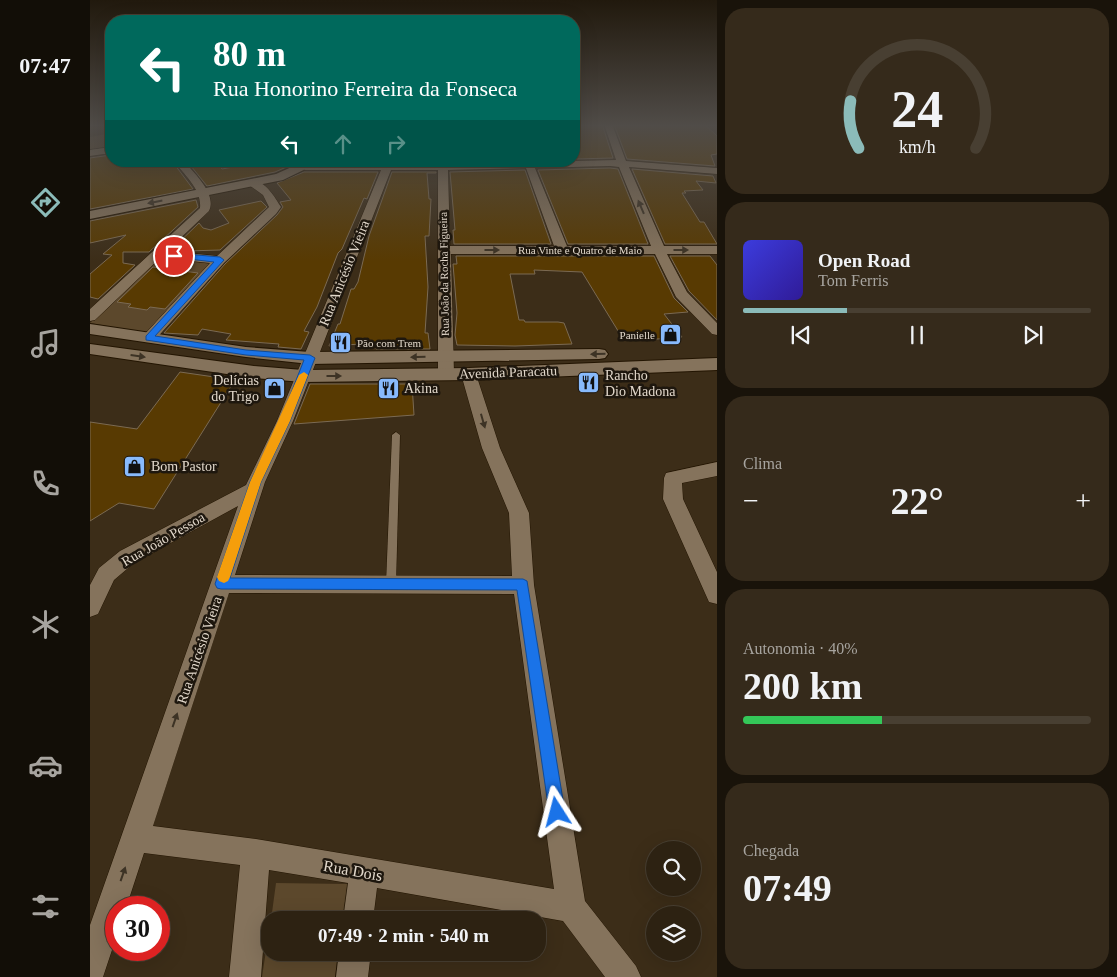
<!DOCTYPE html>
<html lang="pt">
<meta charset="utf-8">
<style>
:root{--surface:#2d2212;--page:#352a1b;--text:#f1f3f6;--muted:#a7a49f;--line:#483f32;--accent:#8bbbb9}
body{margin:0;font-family:"Times New Roman",serif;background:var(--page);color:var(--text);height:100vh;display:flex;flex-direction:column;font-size:19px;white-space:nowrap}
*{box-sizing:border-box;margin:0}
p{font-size:16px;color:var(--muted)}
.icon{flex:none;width:28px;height:28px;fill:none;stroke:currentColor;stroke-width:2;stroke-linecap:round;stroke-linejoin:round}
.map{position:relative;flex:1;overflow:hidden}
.drawer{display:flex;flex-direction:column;gap:8px;padding:8px;background:#19130a;width:400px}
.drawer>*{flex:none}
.hud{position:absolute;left:15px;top:15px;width:475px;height:152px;border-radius:20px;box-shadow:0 5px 20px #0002,0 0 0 1px var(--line);background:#00695c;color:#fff;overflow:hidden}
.controls{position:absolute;left:556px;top:841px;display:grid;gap:10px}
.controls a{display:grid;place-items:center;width:55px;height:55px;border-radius:50%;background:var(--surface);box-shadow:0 5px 20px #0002,0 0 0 1px var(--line);font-size:25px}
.speed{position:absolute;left:15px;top:896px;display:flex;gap:10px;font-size:25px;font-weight:700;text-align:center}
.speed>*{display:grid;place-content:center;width:65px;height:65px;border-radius:50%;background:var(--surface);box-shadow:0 5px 20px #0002,0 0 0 1px var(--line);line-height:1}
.speed .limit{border:8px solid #d22;background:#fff;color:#111}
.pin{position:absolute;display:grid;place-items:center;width:42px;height:42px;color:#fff;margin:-21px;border:2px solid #fff;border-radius:50%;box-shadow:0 1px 5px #0007}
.me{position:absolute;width:55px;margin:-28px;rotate:351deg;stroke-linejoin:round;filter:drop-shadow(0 0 4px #0008)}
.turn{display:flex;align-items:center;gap:18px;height:105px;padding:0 25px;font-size:22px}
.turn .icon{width:65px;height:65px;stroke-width:2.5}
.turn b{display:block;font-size:35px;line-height:42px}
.lanes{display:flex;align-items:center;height:48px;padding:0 25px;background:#0003;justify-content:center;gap:25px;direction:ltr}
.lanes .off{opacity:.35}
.big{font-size:38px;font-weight:700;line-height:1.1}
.drawer .card{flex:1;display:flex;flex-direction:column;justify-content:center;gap:8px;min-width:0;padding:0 18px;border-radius:20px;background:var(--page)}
.drawer .dial{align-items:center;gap:0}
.dial svg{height:130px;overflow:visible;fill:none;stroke:var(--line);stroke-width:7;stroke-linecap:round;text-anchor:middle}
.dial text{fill:var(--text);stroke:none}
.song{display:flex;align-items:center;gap:15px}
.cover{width:60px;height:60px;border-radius:8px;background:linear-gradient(135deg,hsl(240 70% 55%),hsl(250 70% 35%))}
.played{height:5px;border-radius:2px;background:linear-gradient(90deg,var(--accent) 30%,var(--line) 30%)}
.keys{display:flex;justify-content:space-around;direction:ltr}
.heat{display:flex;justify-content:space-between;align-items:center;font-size:28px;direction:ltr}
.charge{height:8px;border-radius:4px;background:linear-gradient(90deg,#34c759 40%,var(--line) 0)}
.trip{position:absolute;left:171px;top:911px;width:285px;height:50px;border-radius:20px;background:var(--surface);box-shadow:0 5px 20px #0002,0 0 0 1px var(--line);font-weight:700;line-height:50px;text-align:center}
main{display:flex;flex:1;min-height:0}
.tab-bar{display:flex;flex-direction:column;width:90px;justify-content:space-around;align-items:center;background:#120e07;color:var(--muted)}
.tab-bar .icon{width:35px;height:35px}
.tab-bar .on{color:var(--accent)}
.tab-bar b{font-size:22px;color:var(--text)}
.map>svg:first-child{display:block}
.green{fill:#5c482c}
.building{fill:#583a02;stroke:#7b6a53}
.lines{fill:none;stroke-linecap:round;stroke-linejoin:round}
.service-casing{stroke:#231502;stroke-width:1}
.minor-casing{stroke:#231502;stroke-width:1}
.tertiary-casing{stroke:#231502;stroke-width:2}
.service{fill:#85735c;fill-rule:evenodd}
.minor{fill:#85735c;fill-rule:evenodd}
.tertiary{fill:#85735c;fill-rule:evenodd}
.oneway{fill:#3d3325}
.route{fill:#1a73e8;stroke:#114b97}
.slow{fill:#f59e0b}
.labels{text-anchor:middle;stroke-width:5;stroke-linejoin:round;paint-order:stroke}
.far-street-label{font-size:11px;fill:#e1d7ca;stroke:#1e170e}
.far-poi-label{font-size:11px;fill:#e1d7ca;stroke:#1e170e;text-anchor:end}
.street-label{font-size:14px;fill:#e1d7ca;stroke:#1e170e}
.poi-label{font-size:14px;fill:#e1d7ca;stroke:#1e170e;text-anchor:start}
.near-street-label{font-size:16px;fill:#e1d7ca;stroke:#1e170e}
</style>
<main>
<nav class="tab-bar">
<b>07:47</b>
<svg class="icon on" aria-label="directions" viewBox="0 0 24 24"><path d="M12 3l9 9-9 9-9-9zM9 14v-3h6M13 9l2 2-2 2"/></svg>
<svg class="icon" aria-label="music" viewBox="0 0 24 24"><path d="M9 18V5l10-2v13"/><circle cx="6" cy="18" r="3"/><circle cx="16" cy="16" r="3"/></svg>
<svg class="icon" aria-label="phone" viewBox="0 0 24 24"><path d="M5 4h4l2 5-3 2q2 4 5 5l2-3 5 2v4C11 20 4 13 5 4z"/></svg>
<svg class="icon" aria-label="climate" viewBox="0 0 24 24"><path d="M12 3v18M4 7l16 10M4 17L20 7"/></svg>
<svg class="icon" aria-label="car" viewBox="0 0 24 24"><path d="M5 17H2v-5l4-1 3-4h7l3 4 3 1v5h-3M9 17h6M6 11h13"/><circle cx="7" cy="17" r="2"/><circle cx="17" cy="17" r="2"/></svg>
<svg class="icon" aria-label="filters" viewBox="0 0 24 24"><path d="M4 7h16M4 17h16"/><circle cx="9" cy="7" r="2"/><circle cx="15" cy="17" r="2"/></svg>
</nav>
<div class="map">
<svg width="627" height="977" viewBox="0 0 627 977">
<rect width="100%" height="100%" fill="#3c2d18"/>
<path class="green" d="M21,133V147L0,151V137Z
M70,257L122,264L58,333L0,323Z
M186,883L257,884L252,920H181Z
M180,924V952L248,953L245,977H172Z"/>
<path class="building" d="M484,124H512L523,158L484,159Z
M524,124L615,125L627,136V154L621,155L625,166L537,159Z
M21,155V161H82L103,189L0,209V158Z
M97,161H125L132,169L177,161H210L185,172L117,186Z
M520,168L528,169L558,244H478L448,170Z
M542,169L623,176L626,183L606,181L613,190L594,191L596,193H592L610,222H614L627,244H575Z
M435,170L461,244H364L363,230H365L360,172Z
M214,172H288L277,199L274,198L252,249L248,253L227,307L214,331L219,332L211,349L188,347L189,344L136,340L141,334L112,329L108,335L74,333L135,264L187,215L193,207L190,202L201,200L187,183Z
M302,172H346V173H337L339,199H341L339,236H335L338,287L335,333H338L340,349H286L287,343L239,346L248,324H250L261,289H264L268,282L279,236Z
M106,200L108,207L59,252H33V263L45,265L8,299L0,297V274L22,255L13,254L36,235L0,243V221Z
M171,201L177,207L130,250L96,251L82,249L109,223L113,228L121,230L139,223L129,210Z
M366,256H564L584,298L598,312L574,314L592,337L555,340L553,338L533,339L492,272L444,270L445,274H420L429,320H434L435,322H468L474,323L482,344L425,346L367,345L365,335L367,313L363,264H367Z
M580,256H620L627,265V320L599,291Z
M63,267L108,273L75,309L60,307L57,310L38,307L41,304L27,302Z
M90,372L145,380L64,509L29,503L0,521V422L47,429Z
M220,384H322L324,415L204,424Z"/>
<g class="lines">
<defs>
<path id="service" d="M306,432L310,435L306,584L305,587L301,588L297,587L296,584L302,435Z"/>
<path id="minor" d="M514,124H522L536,161L627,168V174L539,167L574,246H627V254H577L597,292L627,323V335L622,334L586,297L565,254H361L364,374L362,377H350L348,374V170H301L203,421L175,482L145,575L422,576L419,513L392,448L371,374L373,371H385L410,448L439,513L444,585L495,901L546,966L551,977H515L473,921L287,888L283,920H253L258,883L179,870L171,977H139L150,865L54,853L36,908H26V938L13,977H0V925L148,506L44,563L24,580L8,614L0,617V585L9,568L30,551L156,485L187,421L291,170H215L210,167L215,164H348V161H358V164L526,160ZM520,166L529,167L561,246H477L445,168ZM436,168L464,246H360L358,170ZM139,593L424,594L464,889L166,839L63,826Z
M21,147V153L0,156V150Z
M84,161H94C105,174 127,194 119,211L77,251L127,256L179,207L173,195L159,185L158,183L159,181C174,178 184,196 191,207L186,214L134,263L64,341H54L52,338L54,335L120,263L70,258L5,320L0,321V309L110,208C112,189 94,175 84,161Z
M627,462V476L592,483L593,499L627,572V604L619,602L573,499L574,478L576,473Z
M249,952H281L278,977H246Z"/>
<path id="tertiary" d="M215,161H232L193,180L0,219V211L186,174Z
M0,324L156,347L220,352L509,349L515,350L518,354L515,358L509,359L220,364L156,357L0,334Z
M0,344L164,366L213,370L379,368L627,358V370L379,380L213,382L164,378L0,354Z"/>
</defs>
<use href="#service" class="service-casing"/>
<use href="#minor" class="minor-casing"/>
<use href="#tertiary" class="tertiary-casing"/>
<use href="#service" class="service"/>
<use href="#minor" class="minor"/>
<use href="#tertiary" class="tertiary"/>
</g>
<defs><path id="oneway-solid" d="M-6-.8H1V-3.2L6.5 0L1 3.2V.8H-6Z" transform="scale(1.25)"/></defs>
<g class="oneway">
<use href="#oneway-solid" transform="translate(65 202) rotate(169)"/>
<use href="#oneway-solid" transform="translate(551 207) rotate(-113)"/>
<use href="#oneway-solid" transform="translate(402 250)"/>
<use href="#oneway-solid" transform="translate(591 250)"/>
<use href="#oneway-solid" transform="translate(508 354) rotate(179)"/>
<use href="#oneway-solid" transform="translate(48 356) rotate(8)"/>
<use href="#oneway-solid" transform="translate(328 357) rotate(179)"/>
<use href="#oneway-solid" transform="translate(244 376)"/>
<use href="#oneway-solid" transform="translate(393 421) rotate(74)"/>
<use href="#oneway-solid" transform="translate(85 720) rotate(-71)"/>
<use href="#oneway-solid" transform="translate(33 874) rotate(-71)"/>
</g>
<linearGradient id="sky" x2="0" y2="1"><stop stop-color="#21190d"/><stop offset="0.48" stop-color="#504c48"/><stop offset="1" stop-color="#504c48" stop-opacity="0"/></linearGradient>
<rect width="627" height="261" fill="url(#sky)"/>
<path class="route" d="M84,253L130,257L134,260L65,336L156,350L220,355L225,358L200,421L171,482L140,578L433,579L437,581L475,812L473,818L467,820L461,818L459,812L427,590L131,589L127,588L125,584L160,482L190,421L214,360L156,355L56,340V336L124,262L82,257L80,256Z"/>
<path class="slow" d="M214,372L218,375L200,421L171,482L140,577L138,581L134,583L129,581L127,577L160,482L209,375Z"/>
<defs>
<symbol id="shop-square" viewBox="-11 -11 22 22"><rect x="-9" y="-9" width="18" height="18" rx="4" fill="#88bafc" stroke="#1e170e"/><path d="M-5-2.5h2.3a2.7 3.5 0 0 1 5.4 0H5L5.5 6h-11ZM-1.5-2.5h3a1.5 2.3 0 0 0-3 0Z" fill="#111"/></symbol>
<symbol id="restaurant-square" viewBox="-11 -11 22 22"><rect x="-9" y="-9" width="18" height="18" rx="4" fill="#88bafc" stroke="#1e170e"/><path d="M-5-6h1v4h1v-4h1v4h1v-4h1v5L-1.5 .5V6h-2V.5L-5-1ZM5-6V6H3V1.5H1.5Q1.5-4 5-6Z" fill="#111"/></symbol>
</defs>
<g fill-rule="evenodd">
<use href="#shop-square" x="568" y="322" width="25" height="25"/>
<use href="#restaurant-square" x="238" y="330" width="25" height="25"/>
<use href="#restaurant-square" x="486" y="370" width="25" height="25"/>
<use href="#shop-square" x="172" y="376" width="25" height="25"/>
<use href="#restaurant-square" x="286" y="376" width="25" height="25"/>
<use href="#shop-square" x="32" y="454" width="25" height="25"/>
</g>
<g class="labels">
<g class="far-street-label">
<text x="490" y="254">Rua Vinte e Quatro de Maio</text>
<text transform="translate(354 274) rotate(-91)" y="4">Rua João da Rocha Figueira</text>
</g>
<g class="far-poi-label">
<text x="565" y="339">Panielle</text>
<text x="267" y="347" text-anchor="start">Pão com Trem</text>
</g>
<g class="street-label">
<text transform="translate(254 273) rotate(-68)" y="5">Rua Anicésio Vieira</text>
<text transform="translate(418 372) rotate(-2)" y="5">Avenida Paracatu</text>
<text transform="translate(73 539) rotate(-30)" y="5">Rua João Pessoa</text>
<text transform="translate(109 650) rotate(-71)" y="5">Rua Anicésio Vieira</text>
</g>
<g class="poi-label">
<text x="515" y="380">Rancho<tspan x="515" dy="16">Dio Madona</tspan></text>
<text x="169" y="385" text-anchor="end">Delícias<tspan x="169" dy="16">do Trigo</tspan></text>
<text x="314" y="393">Akina</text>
<text x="61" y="471">Bom Pastor</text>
</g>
<g class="near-street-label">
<text transform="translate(263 870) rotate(10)" y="6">Rua Dois</text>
</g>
</g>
</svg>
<div class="controls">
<a><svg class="icon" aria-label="search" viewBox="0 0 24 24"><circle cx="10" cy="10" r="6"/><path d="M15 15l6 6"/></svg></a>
<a><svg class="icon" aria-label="layers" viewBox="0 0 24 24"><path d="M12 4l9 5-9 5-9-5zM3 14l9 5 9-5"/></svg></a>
</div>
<div class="speed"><div class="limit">30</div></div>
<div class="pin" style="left:84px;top:256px;background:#d93025"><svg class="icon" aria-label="arrive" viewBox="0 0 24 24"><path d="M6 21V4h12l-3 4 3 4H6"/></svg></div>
<svg class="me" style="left:467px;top:812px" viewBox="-20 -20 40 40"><path d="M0-17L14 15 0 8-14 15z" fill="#1a73e8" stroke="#fff" stroke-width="4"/></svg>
<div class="trip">07:49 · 2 min · 540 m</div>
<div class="hud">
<div class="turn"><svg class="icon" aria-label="left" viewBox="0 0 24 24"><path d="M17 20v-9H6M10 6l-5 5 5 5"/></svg><div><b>80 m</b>Rua Honorino Ferreira da Fonseca</div></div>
<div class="lanes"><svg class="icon" aria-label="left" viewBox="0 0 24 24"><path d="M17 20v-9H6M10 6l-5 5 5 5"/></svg><svg class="icon off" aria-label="ahead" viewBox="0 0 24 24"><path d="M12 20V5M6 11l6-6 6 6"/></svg><svg class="icon off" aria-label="right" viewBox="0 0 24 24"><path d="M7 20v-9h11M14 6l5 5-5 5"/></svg></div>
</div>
</div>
<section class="drawer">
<div class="card dial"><svg viewBox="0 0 100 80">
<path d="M14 69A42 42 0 1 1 86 69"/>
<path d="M14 69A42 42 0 0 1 9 40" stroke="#8bbbb9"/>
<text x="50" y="56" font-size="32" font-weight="700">24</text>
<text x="50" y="72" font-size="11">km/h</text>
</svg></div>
<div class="card">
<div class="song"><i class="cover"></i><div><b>Open Road</b><p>Tom Ferris</p></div></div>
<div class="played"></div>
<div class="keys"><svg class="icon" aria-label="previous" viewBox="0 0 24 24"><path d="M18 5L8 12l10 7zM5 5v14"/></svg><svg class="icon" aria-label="pause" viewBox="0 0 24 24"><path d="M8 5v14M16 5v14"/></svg><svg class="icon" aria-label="next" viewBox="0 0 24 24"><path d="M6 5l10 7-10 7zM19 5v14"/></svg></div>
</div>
<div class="card"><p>Clima</p>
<div class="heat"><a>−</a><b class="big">22°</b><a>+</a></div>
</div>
<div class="card"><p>Autonomia · 40%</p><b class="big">200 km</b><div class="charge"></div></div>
<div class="card"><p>Chegada</p><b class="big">07:49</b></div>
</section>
</main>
